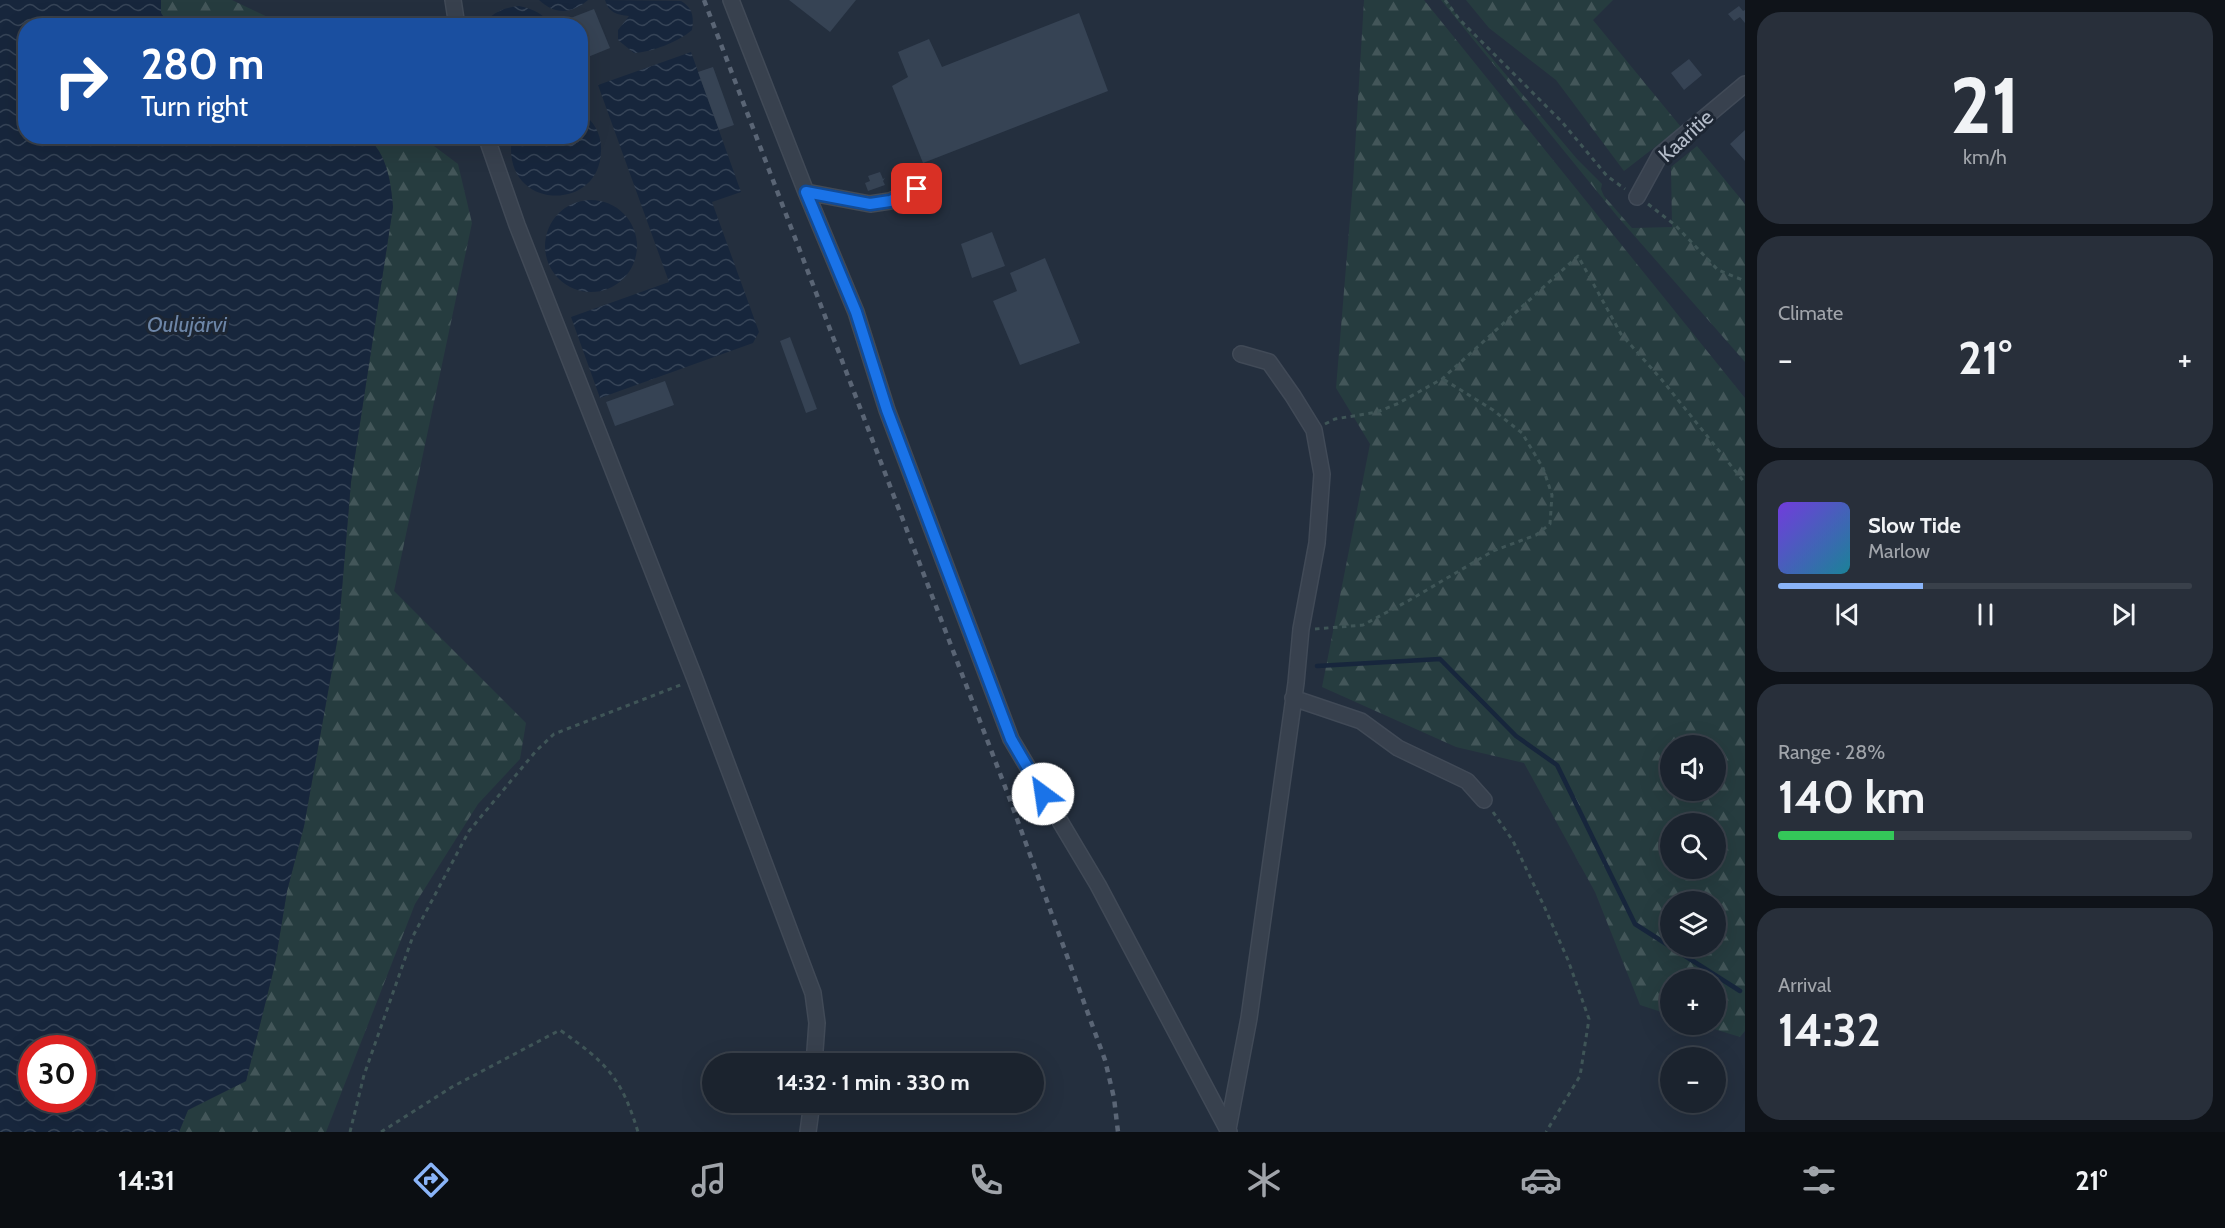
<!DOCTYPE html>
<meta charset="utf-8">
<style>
:root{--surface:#1b232e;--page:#282f3a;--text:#f1f3f6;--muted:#a0a4aa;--line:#39404a;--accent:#8ab4f8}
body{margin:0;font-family:Cabin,sans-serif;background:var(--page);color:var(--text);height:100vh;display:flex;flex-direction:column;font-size:22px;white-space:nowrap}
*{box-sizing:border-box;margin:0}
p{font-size:20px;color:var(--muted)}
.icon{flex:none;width:33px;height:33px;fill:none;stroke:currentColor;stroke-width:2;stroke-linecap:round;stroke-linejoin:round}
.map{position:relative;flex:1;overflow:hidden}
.details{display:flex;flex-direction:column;gap:12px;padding:12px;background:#0f1319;width:480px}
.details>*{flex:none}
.banner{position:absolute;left:18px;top:18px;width:570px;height:126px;border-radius:24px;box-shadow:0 6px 24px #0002,0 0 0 2px var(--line);background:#1a4fa0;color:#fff;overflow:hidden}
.controls{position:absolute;left:1660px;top:735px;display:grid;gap:12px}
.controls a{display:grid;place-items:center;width:66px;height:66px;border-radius:50%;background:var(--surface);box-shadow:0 6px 24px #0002,0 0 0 2px var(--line);font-size:30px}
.speed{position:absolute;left:18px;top:1035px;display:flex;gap:12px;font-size:30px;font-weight:700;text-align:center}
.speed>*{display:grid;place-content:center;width:78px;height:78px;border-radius:50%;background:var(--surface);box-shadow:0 6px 24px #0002,0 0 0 2px var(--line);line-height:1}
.speed .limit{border:9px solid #d22;background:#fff;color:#111}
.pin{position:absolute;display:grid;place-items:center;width:51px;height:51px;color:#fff;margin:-26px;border-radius:12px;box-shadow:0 3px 9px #0006}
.me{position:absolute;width:66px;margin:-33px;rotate:329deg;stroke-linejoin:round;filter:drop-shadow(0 0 4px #0008)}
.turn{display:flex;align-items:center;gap:21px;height:126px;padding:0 24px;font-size:27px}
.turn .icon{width:78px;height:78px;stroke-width:2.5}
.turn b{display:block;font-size:42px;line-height:51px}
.big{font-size:45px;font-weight:700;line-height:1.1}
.details .card{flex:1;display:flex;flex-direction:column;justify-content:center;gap:9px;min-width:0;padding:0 21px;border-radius:24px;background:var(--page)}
.details .dial{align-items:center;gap:0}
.dial b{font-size:78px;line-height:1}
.song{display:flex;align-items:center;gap:18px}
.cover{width:72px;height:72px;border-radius:9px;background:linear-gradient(135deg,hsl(260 70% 55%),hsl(190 70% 35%))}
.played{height:6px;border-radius:3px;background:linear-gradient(90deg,var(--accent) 35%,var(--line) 35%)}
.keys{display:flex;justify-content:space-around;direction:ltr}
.heat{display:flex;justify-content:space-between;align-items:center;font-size:33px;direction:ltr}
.charge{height:9px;border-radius:4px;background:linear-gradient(90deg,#34c759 28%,var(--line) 0)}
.trip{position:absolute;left:702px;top:1053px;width:342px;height:60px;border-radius:30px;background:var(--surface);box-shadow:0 6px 24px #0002,0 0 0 2px var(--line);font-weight:700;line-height:60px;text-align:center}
.dock{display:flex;height:96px;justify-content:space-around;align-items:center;background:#0b0e12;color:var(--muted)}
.dock .icon{width:42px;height:42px}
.dock .selected{color:var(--accent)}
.dock b{font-size:27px;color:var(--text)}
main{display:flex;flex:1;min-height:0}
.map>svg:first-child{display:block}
.forest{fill:url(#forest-firs);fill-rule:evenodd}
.water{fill:url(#water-waves);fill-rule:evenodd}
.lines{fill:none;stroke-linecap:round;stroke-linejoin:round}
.stream{stroke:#17263c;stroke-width:4.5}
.building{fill:#364354}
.minor-casing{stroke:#414a57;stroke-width:18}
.path{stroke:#3f5557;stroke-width:3;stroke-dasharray:4.5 4.5;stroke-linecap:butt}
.minor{stroke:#38414e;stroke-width:15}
.rail{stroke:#5a6575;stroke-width:4.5;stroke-dasharray:6 6;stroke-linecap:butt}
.route-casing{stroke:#114b97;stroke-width:15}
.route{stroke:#1a73e8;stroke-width:10}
.labels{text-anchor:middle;stroke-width:6;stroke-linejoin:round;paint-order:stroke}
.street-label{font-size:21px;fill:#b4bcc9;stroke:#1d2633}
.water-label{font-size:22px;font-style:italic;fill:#6d86a8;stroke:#1d2633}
</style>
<main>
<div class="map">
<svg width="1745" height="1132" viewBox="0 0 1745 1132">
<defs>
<pattern id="forest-firs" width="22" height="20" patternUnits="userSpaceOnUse" patternTransform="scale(1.5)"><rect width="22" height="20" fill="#263c3f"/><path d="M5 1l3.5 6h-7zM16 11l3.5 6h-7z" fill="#435659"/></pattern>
<pattern id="water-waves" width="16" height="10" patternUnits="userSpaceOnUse" patternTransform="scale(1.5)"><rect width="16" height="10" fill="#17263c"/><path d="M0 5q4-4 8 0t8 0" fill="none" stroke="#364457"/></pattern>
</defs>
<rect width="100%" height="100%" fill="#242f3e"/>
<path class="forest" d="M161,0H232L272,19L280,25H169L161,13Z
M1364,0H1424L1745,398V1031L1740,1037L1701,1025L1716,1024V980H1671V1015L1640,1005L1595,892L1524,763L1456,747L1322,687L1370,444L1336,388L1353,182ZM1671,746H1716V790H1671ZM1671,824H1716V868H1671ZM1671,902H1716V946H1671Z
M1441,0H1447L1459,19L1577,159L1602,184L1601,189L1604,196L1632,228L1672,227L1671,167L1697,146L1745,204V362L1617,216Z
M1466,0H1613L1593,20L1681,127L1624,171L1556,80L1489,28Z
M367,137H422L458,164L472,223L394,591L526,723L520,759L478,804L415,904L326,1132H179L188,1110L246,1081L275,964L287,891L304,826L338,636L351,482L393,207C391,182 387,154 367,137Z"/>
<path class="water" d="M0,0H161V13L169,25L26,26V136L367,137C387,154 391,182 393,207L351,482L338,636L304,826L287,891L275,964L246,1081L188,1110L179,1132H0ZM82,1048V1100H32V1048Z
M539,0H588C572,14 555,15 539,0Z
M605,0L681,1C693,8 694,17 692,30C678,42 652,52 634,53L618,40V30L629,16C617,15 608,12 605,0Z
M519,6C534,9 543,14 552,25H483C493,12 503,8 519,6Z
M691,52L741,192L712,202L759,332L753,343L600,398L571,317L669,282L598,85Z
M581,112C594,121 602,135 601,151C600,214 500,211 512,137L580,136Z
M545 246a46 46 0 1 1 92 0a46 46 0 1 1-92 0Z"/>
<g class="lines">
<path class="stream" d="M1317,666L1440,659L1516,736L1557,765L1635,924L1740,991"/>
</g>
<path class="building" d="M789,0H856L830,32Z
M1739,6L1743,11L1745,10V23L1740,17L1734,21L1728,14Z
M594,9L610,48L583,59L580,52V26H570L568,19Z
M1079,13L1108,91L923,163L892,86L908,77L898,52L929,39L942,67Z
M1689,59L1702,75L1684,90L1671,73Z
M713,67L734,125L719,130L698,72Z
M1745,130V161L1730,144Z
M880,172L883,179L885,178L883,181L885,185L868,191L865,183L870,181L868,176Z
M992,232L1005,266L972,278L961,244Z
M1045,258L1080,343L1020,365L993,301L1017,291L1010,273Z
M790,337L817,409L806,413L780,341Z
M665,381L674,405L615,426L606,402Z"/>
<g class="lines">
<defs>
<path id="minor" d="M453,0L457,26
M731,0L806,192L856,312L887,410L1011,739L1098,885L1229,1132
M486,136L517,225L695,679L813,993L817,1023L814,1064
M806,192L870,204L890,201L917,189
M1637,197L1660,155L1745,84
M1293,698L1361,721L1398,748L1467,781L1484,800
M1228,1129L1249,1018L1296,683L1301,629L1317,543L1322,474L1314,430L1293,396L1269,362L1241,354
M808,1132L812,1102"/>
</defs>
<use href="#minor" class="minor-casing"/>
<path class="path" d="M1445,0L1459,19L1562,122L1607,176L1625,189
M1648,204L1675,225L1718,270L1745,281
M1325,424L1335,419L1377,412L1397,404L1442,379L1578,256L1621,334L1662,380L1745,483
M1315,629L1363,625L1408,601L1493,551L1536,535L1550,524L1552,495L1543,468L1522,433L1493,410L1443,379
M1493,812L1513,841L1544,906L1568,960L1589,1019L1580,1076L1546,1132
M350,1132L364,1075L413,936L469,831L536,751L554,734L683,684
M381,1132L452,1087L560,1030C606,1063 621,1076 638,1132"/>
<use href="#minor" class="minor"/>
<path class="rail" d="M704,0L1009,797L1105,1060L1114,1098L1118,1132"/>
</g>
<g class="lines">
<defs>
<path id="route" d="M917,189L890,201L870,204L806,192L856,312L887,410L1011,739L1043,794"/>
</defs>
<use href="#route" class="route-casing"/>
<use href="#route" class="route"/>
</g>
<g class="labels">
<g class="street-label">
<text transform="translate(1686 136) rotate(-43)" y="7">Kaaritie</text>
</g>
<g class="water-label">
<text x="187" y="332">Oulujärvi</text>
</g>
</g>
</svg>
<div class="controls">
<a><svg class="icon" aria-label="sound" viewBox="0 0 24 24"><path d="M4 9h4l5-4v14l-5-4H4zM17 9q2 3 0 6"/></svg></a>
<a><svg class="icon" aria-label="search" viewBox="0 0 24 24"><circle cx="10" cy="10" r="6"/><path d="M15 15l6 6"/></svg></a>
<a><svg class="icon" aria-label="layers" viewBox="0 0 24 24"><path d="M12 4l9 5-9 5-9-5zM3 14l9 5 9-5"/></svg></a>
<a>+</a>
<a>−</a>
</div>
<div class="speed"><div class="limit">30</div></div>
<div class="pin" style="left:917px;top:189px;background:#d93025"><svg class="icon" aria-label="arrive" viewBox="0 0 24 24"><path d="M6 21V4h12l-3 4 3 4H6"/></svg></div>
<svg class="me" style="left:1043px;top:794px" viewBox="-20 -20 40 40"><circle r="19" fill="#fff"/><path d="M0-13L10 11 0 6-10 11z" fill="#1a73e8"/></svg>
<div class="trip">14:32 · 1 min · 330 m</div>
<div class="banner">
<div class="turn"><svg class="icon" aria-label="right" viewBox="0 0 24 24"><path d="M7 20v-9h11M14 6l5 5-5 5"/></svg><div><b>280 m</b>Turn right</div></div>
</div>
</div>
<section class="details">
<div class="card dial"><b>21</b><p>km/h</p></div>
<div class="card"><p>Climate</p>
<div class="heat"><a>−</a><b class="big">21°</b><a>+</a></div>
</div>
<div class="card">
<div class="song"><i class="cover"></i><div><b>Slow Tide</b><p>Marlow</p></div></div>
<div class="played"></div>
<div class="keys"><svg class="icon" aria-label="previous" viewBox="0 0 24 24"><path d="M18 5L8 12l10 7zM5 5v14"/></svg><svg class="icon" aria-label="pause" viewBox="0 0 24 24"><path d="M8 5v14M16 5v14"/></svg><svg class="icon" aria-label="next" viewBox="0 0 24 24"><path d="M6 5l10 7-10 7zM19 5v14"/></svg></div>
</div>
<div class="card"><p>Range · 28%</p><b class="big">140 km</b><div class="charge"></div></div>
<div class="card"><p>Arrival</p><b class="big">14:32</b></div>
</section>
</main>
<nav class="dock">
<b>14:31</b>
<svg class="icon selected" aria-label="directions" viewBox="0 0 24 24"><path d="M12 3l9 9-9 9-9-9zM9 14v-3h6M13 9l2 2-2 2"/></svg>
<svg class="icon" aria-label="music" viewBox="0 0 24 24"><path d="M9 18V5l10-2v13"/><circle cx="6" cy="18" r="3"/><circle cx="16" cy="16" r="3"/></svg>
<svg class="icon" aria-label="phone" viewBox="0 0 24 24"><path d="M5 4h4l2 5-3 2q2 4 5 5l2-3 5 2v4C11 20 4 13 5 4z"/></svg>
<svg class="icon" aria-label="climate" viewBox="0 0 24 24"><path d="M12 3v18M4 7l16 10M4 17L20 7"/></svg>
<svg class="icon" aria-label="car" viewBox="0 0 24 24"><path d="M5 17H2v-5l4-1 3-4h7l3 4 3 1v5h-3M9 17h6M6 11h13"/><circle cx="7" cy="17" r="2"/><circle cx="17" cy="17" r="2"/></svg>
<svg class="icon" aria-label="filters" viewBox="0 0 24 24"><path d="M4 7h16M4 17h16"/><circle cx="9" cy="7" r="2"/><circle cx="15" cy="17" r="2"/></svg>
<b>21°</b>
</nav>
